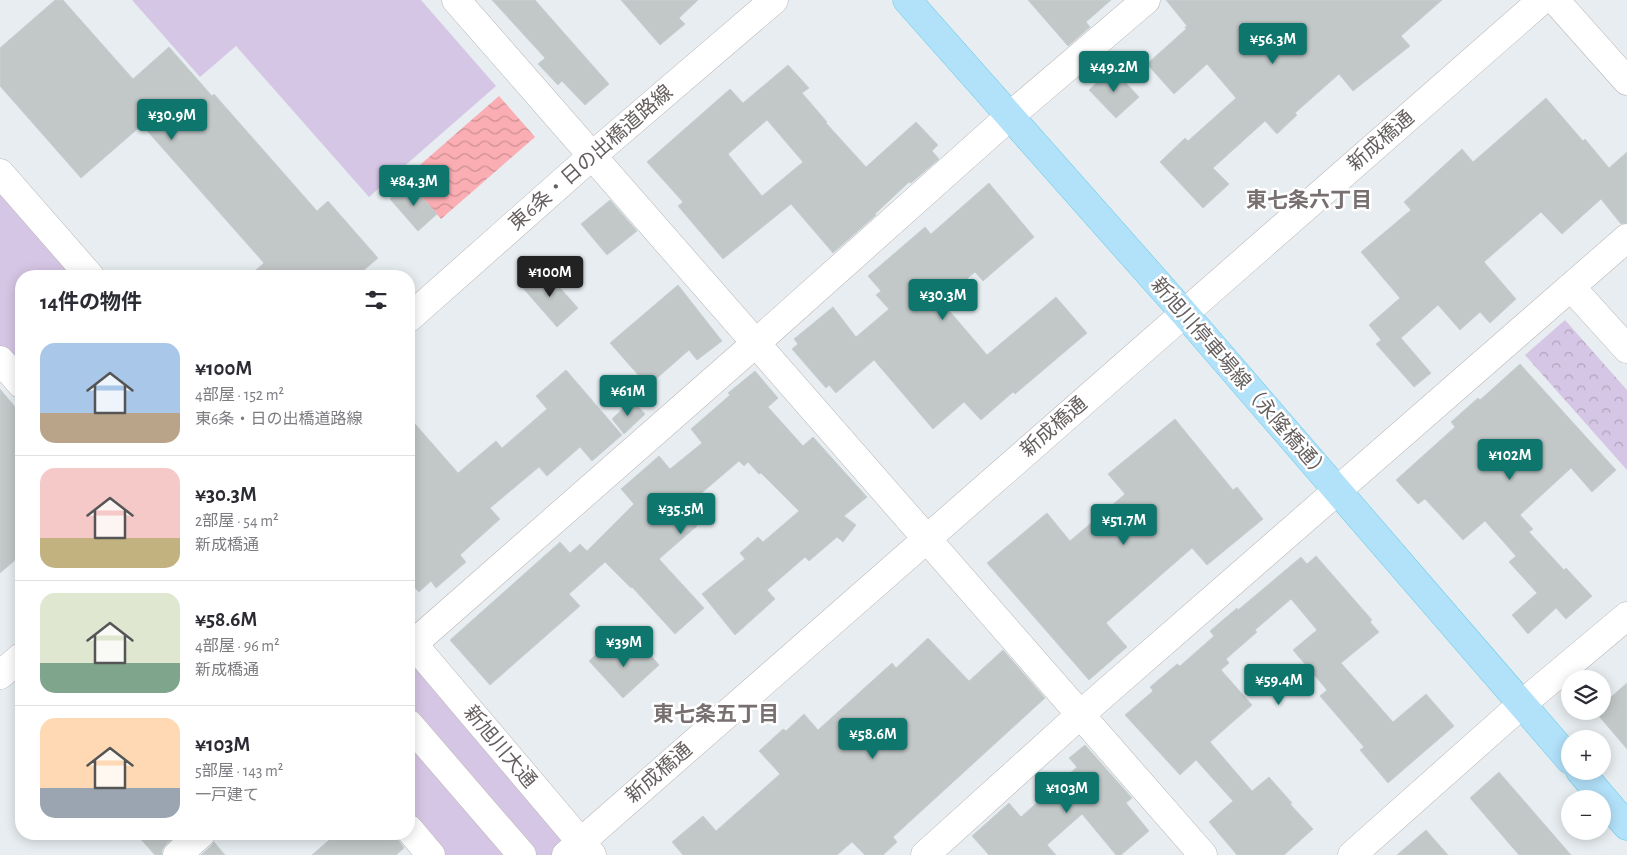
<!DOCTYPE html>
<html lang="ja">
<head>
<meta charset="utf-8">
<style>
  body { margin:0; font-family:"Alegreya Sans","Noto Sans JP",sans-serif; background:#f7f7f7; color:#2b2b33; height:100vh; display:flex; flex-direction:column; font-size:19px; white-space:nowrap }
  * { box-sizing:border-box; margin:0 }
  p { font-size:16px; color:#7c7c81 }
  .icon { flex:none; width:28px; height:28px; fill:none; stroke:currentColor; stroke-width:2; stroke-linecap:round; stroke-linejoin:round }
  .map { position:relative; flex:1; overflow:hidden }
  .drawer { position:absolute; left:15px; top:270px; width:400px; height:570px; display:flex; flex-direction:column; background:#fff; border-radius:20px; box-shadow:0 2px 12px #0003 }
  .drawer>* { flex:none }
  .tools { position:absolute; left:1561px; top:670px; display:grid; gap:10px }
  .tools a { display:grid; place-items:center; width:50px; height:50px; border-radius:50%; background:#fff; box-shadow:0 2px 12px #0003; font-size:25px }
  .price { position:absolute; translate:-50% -42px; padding:0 11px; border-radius:5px; background:#0f766e; color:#fff; font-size:16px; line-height:32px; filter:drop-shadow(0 1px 2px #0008) }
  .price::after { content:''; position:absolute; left:50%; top:30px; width:15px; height:11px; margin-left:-8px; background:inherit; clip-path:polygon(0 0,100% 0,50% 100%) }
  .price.current { background:#222; color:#fff }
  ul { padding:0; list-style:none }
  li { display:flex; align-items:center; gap:15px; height:125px; padding:0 25px }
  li+li { border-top:1px solid #e1e1e2 }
  li span { display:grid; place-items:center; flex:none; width:140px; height:100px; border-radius:15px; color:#555 }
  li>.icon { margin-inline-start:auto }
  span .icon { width:60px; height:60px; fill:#fffc; stroke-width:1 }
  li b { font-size:21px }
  h2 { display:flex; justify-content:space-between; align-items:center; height:60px; padding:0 25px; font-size:21px }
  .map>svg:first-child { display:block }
  .grass { fill:#d6c6e5 }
  .forest { fill:url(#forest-crowns) }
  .water { fill:url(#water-waves) }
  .building { fill:#c2c7c8; stroke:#c6d1d4; fill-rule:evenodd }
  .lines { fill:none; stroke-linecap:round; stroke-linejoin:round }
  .minor-casing { stroke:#bbb5b4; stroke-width:29 }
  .major-casing { stroke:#67cbe9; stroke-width:29 }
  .minor { stroke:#fff; stroke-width:28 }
  .major { stroke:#b2e1fa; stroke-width:28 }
  .labels { text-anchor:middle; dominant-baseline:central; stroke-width:5; stroke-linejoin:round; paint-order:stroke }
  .street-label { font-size:20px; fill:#665f5f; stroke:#fff }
  .neighbourhood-label { font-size:21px; font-weight:bold; fill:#787070; stroke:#fff }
</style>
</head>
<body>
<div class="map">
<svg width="1627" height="855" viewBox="0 0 1627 855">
  <defs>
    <pattern id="forest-crowns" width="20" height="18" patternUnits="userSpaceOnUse" patternTransform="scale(1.25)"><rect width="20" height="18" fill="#d6c6e5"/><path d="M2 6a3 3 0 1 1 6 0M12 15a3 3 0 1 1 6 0" fill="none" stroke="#b1a4bd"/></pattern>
    <pattern id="water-waves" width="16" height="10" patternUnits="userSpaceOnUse" patternTransform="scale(1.25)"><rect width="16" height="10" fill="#faadb2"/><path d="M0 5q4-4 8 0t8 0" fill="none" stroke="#ce9094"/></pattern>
  </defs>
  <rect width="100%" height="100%" fill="#e7edf0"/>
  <g class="grass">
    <path d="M132,0H421L496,86L369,197L236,46L200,77Z"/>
    <path d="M0,164L97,276H21V384L0,360Z"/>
    <path d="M409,639L592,855H431L409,829Z"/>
  </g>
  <path class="forest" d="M1565,320L1627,390V470L1525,355Z"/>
  <path class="water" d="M499,96L535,137L441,219L405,178Z"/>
  <g class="building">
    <path d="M55,0H63L133,79L169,47L212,96L214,94L317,211L328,201L378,258L357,276H249L264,263L142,125L81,178L0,86V48Z"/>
    <path d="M492,0H535L609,84L585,105L562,81L558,85L538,64L545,58Z"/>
    <path d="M621,0H698L679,18L685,24L660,45Z"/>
    <path d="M1028,0H1111L1086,22L1090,27L1068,46Z"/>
    <path d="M1166,0H1442L1401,36L1410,46L1353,91L1339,74L1295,113L1297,115L1277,134L1265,121L1213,168L1229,184L1203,208L1160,162L1185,138L1188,141L1236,98L1207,64L1174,94L1147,64L1186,29L1185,27L1187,26Z"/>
    <path d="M788,65L809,88L802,93L827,122L826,123L866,167L916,122L938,145L932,151L939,159L911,183L909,182L875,214L876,215L833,253L791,204L723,259L678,206L683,202L647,162L730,89L743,103ZM767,120L803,162L762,196L728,154Z"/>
    <path d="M1112,68L1139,97L1116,118L1089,90Z"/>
    <path d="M1546,98L1583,141L1585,139L1609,168L1627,152V223L1621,224L1601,199L1562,234L1541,212L1484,262L1516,299L1490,323L1480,312L1460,330L1438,305L1401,338L1431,373L1414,387L1376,344L1381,340L1369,325L1400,298L1361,252L1411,210L1404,202L1462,149L1473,162Z"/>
    <path d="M409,183L437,214L418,231L390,199Z"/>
    <path d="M989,183L1034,237L983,281L975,272L941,301L987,355L1056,297L1087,333L1015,394L1013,392L981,420L964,402L933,429L874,360L836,393L829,385L826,388L792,349L798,344L794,339L833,307L856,337L889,309L876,295L881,291L868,276L925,227L931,234Z"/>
    <path d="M610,200L637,231L607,255L581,224Z"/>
    <path d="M543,269L578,308L557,327L522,287Z"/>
    <path d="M678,285L722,341L697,360L689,350L648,386L610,343Z"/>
    <path d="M1520,364L1616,470L1592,492L1571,468L1520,515L1533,529L1529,532L1564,570L1566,568L1592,596L1566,619L1556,608L1528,634L1512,615L1537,593L1509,562L1516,556L1485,521L1463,540L1425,499L1418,504L1396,480L1455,427L1451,422L1478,398L1480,400Z"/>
    <path d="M566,370L622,435L592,461L580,447L547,476L539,467L490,508L500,519L460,555L466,562L436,588L431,581L419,592L409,581V417L458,473L496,441L502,448L547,409L536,396Z"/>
    <path d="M755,371L778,398L768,407L803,446L813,437L867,497L844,516L856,525L843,542L837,537L809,561L805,557L767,590L775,599L735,635L702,594L745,559L740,553L758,537L763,542L799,511L761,473L759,474L748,462L744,466L739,461L683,509L697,526L659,559L704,608L675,634L632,587L631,588L605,562L569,594L580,606L490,685L450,640L560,542L570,553L580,544L587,551L634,504L621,489L659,456L670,469L702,443L691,429L730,395L728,393Z"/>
    <path d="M0,389L21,414V555L0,573Z"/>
    <path d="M632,400L645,414L624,434L612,419Z"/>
    <path d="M1175,419L1233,490L1237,487L1263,519L1207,565L1192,548L1106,623L1127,647L1089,680L987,563L1047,513L1070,541L1125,494L1108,474Z"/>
    <path d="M1316,556L1372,620L1370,622L1379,632L1341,663L1393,722L1426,694L1454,726L1388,783L1360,750L1364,747L1320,696L1327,690L1293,650L1317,630L1291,599L1255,630L1257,632L1226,659L1229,663L1221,670L1252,705L1210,742L1252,791L1269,777L1292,803L1290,804L1313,829L1284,855H1237L1209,822L1233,801L1196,760L1180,775L1125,715L1153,691L1150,687L1177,664L1180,666L1214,636L1210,631L1237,608L1238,610L1301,557L1307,564Z"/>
    <path d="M928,638L969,681L1003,650L1045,698L893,837L897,842L883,855H865L852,842L837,855H683L672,842L703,816L716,831L780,774L759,751L783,729L786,731L804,714L818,730L892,663L896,668Z"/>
    <path d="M618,643L631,658L644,647L659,665L623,698L589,661L603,648L608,652Z"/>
    <path d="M1627,683V749L1598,715L1606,708L1603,704Z"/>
    <path d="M1085,745L1132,798L1126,803L1149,831L1121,855H1116L1082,814L1047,845L1056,855H989L972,836L1009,803L1021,817L1077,767L1069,758Z"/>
    <path d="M1499,772L1571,855H1519L1470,798Z"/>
    <path d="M1426,830L1448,855H1397Z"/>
    <path d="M136,834H178L166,844L162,850V855H155Z"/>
    <path d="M336,834H394L404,848L396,855H312Z"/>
    <path d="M214,842L225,855H201L211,846Z"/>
  </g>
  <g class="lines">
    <defs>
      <g id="minor">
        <path d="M456,0L1203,855"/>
        <path d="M1555,0L1627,81"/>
        <path d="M0,173L90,276"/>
        <path d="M1571,287L1627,349"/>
        <path d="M409,318L593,155L774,0"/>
        <path d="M0,360L21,384"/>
        <path d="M409,639L592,855"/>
        <path d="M413,644L756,343L1010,116L1146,0"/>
        <path d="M0,675L21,657"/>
        <path d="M409,724L522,855"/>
        <path d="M409,829L431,855"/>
        <path d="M177,855L201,834"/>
        <path d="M566,855L1542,0"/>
        <path d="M925,855L1081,714L1627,238"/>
        <path d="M1352,855L1522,704L1627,616"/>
      </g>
      <g id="major">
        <path d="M907,0L1184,313L1570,760"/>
        <path d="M1580,771L1627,826"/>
      </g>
    </defs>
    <use href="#minor" class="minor-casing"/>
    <use href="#major" class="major-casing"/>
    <use href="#minor" class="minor"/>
    <use href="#major" class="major"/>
  </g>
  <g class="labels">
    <g class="street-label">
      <text transform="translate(1381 141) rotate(-41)">新成橋通</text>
      <text transform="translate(591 158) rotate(-41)">東6条・日の出橋道路線</text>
      <text transform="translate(1240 379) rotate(49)">新旭川停車場線（永隆橋通）</text>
      <text transform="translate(1054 427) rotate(-41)">新成橋通</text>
      <text transform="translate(500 747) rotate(50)">新旭川大通</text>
      <text transform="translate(659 773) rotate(-41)">新成橋通</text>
    </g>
    <g class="neighbourhood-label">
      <text x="1309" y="200">東七条六丁目</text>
      <text x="716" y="714">東七条五丁目</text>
    </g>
  </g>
</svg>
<div class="tools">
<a><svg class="icon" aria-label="layers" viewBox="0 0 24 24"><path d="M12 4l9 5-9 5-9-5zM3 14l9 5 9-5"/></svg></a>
<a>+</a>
<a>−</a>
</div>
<b class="price" style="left:1273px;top:65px">¥56.3M</b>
<b class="price" style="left:1114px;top:93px">¥49.2M</b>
<b class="price" style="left:172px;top:141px">¥30.9M</b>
<b class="price" style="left:414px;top:207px">¥84.3M</b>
<b class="price current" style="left:550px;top:298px">¥100M</b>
<b class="price" style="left:943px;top:321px">¥30.3M</b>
<b class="price" style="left:628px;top:417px">¥61M</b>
<b class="price" style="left:1510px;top:481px">¥102M</b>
<b class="price" style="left:681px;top:535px">¥35.5M</b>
<b class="price" style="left:1124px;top:546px">¥51.7M</b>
<b class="price" style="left:624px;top:668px">¥39M</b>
<b class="price" style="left:1279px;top:706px">¥59.4M</b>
<b class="price" style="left:873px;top:760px">¥58.6M</b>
<b class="price" style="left:1067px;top:814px">¥103M</b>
<section class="drawer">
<h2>14件の物件<svg class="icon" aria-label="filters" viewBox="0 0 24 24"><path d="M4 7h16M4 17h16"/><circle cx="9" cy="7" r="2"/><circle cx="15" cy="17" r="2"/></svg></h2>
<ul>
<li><span style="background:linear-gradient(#a9c7e8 70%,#b9a48a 0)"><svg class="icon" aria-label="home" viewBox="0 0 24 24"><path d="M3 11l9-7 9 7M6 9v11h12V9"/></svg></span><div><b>¥100M</b><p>4部屋 · 152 m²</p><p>東6条・日の出橋道路線</p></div></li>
<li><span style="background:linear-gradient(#f6c9c9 70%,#c2b280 0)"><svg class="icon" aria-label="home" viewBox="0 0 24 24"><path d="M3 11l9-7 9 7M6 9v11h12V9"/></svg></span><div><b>¥30.3M</b><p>2部屋 · 54 m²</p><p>新成橋通</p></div></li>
<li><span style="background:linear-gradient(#dfe7d0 70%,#7fa58c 0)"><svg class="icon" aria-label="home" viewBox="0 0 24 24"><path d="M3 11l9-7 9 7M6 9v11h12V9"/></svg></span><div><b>¥58.6M</b><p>4部屋 · 96 m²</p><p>新成橋通</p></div></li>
<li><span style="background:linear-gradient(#ffd9b3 70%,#9aa5b1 0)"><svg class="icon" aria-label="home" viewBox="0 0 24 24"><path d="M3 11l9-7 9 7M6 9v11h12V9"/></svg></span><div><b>¥103M</b><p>5部屋 · 143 m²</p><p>一戸建て</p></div></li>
</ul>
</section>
</div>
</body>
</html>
